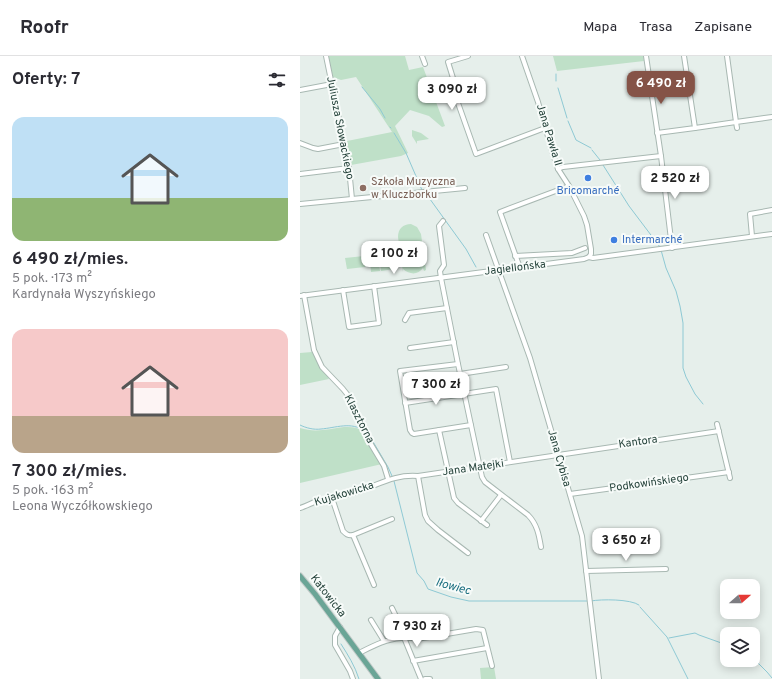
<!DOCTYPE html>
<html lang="pl">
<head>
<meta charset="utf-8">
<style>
  body { margin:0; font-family:Overpass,sans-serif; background:#f7f7f7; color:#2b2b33; height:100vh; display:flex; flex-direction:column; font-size:15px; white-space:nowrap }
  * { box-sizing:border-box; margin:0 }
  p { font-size:13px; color:#7c7c81 }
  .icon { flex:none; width:22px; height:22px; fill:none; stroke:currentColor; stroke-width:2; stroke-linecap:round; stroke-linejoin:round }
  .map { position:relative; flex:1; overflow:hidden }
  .sheet { display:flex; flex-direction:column; background:#fff; width:300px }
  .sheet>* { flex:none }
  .needle { width:26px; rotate:69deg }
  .fabs { position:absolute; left:420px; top:523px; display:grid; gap:8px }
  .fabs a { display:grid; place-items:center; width:40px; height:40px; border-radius:8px; background:#fff; box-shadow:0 2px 10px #0003; font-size:20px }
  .price { position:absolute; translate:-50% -34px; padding:0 9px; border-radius:8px; background:#fff; color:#222; font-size:13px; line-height:26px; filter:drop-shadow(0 1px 2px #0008) }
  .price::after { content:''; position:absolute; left:50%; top:24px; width:12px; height:9px; margin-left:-6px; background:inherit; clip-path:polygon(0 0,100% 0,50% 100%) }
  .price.on { background:#855347; color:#fff }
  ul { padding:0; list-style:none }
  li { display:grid; align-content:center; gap:8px; height:212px; padding:0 12px }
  li span { display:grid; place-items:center; height:124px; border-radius:12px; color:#555 }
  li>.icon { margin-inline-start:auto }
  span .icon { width:72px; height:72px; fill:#fffc; stroke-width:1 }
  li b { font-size:17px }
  h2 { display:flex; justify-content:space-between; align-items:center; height:48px; padding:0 12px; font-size:17px }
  header { display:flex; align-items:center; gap:24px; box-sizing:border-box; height:56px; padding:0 20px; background:#fff; border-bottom:1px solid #e1e1e2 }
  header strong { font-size:19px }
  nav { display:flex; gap:22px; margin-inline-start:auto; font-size:14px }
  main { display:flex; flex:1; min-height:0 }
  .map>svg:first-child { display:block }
  .green { fill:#bfe0c8 }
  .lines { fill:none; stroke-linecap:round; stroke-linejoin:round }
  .stream { stroke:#8ec9d4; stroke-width:1 }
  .minor-casing { stroke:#a8b8b2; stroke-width:6 }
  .major-casing { stroke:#c2cac8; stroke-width:7 }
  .minor { stroke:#fff; stroke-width:4 }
  .major { stroke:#6aa596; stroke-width:5 }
  .shop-dot { fill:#3f7fe0; stroke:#f7fbf9; stroke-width:1.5 }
  .education-dot { fill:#8d6e63; stroke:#f7fbf9; stroke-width:1.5 }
  .labels { text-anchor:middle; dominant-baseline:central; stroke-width:4; stroke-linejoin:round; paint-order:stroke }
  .street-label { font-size:11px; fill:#24423a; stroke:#f7fbf9 }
  .education-label { font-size:11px; fill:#785e54; stroke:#f7fbf9; text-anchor:start }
  .shop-label { font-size:11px; fill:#366cbe; stroke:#f7fbf9 }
  .water-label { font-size:12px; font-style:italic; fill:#1c6f80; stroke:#f7fbf9 }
</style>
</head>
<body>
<header>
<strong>Roofr</strong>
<nav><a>Mapa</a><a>Trasa</a><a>Zapisane</a></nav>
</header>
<main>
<section class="sheet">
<h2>Oferty: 7<svg class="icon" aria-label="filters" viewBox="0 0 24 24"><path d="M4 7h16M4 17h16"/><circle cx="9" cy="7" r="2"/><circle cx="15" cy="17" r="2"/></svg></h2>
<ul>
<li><span style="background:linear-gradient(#bfe0f5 65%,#8fb573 0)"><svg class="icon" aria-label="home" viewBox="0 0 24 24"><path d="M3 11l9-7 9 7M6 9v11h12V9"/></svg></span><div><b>6 490 zł/mies.</b><p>5 pok. · 173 m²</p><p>Kardynała Wyszyńskiego</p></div></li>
<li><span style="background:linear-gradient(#f6c9c9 70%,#b9a48a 0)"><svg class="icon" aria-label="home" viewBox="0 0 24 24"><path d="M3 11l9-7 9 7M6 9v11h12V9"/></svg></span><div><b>7 300 zł/mies.</b><p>5 pok. · 163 m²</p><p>Leona Wyczółkowskiego</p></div></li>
</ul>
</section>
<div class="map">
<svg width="472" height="623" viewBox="0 0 472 623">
  <rect width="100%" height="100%" fill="#e6efeb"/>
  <g class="green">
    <path d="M28,0H105L109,14L123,11L145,70L142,71L129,60L110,54L95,70L108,97L101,100L51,109L47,85L92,76L56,21L41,24L33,21Z"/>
    <path d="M253,0H343L344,5L257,15Z"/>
    <path d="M112,74L121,77L129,83L117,85V88L112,80Z"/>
    <path d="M111,168L117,171L121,178L126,214L124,215L123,212C118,219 110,219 103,213V216L98,181C98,173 103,168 111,168Z"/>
    <path d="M90,185L94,213L81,215L77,187Z"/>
    <path d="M64,200L65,211L47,213L45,202Z"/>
    <path d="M78,201L80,215L71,216L70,202Z"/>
    <path d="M12,296L29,323L0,329V297Z"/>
    <path d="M44,371C49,371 55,371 59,373C67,378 77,400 82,408L0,427V372C15,377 29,373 44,371Z"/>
    <path d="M194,611L196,623H181L180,612Z"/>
  </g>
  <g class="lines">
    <g class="stream">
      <path d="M256,18V25"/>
      <path d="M62,31L80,53L85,62"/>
      <path d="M258,32L267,62"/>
      <path d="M268,65L276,84L291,92"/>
      <path d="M90,71L91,72"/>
      <path d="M94,77L106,97L122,134"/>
      <path d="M292,94L300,104"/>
      <path d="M303,109L329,150L360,191"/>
      <path d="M127,139L166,193L176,211"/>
      <path d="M361,194L366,212L376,235L380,250L383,267V312L386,321L395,338L403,348"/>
      <path d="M0,369C6,372 14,374 21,373C35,372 52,365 64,375"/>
      <path d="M72,384L88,411L92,420"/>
      <path d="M94,425L117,517L124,525L128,533L151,541L169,545H288"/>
      <path d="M291,545C301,543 331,543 339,549"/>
      <path d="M340,551L367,581L388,623"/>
      <path d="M369,582L395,577L399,579L427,589"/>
      <path d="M41,588C48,599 55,610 59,623"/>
      <path d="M453,602L467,616L472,622"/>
    </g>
    <defs>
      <g id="minor">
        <path d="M26,0L49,112L52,143"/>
        <path d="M122,0L125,8"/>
        <path d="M168,0L148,6L157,35L158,47L176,98L245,72"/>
        <path d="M222,0L238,46L253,98L258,113L269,130L284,160L287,169L291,193V198L289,201"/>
        <path d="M346,0L361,100L372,192"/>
        <path d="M0,34L32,28"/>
        <path d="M395,72L436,66L427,0"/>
        <path d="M437,72L436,66L472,61"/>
        <path d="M357,77L395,72L384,0"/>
        <path d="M0,87L13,92L18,93L44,88"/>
        <path d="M258,113L263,111L361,100"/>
        <path d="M0,118L49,112"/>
        <path d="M0,148L165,132"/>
        <path d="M143,165L139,170L144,209L140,215L141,222L158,308L182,421L185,426L228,459C237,468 239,479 241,491"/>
        <path d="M186,179L230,302L282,480L299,623"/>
        <path d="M452,180L450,158L472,154"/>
        <path d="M215,200L272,197L285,192"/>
        <path d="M220,212L200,156L269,130"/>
        <path d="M43,234L49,271L79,267L74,230"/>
        <path d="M4,239L14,294L22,311L43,333L47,338L58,361L67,375L69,385L84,410L88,423"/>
        <path d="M0,240L284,203L289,201L293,202L472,178"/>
        <path d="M105,264L109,257L147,252"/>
        <path d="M110,292L154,286"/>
        <path d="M158,308L100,315L110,374L112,377L114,378L171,369"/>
        <path d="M160,318L206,311"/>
        <path d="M105,347L196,333L210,406"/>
        <path d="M417,368L430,422"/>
        <path d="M139,374L154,442L158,447L187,469"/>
        <path d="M118,420L125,459L128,465L138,474L168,497"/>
        <path d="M270,438L429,416"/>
        <path d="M32,442L43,475C46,478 48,480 53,479L92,463"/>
        <path d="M0,452C7,450 13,446 20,444C31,441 42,440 53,437C77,430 93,418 118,420C219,405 319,389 419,375"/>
        <path d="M181,465L201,439"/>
        <path d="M53,479L74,529"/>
        <path d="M286,515L366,513"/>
        <path d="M92,552L105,579V584L121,623"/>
        <path d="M71,564L84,585"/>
        <path d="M40,571L35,580V589L50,615L53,623"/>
        <path d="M59,597C73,590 86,583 101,582C108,581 115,583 123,582L176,573L183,574L192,610"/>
        <path d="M113,605L187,592"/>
        <path d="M125,623H130"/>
      </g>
      <path id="major" d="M0,520L15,538L78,623"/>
    </defs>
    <use href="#minor" class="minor-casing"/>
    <use href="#major" class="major-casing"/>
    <use href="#minor" class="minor"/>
    <use href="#major" class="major"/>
  </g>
  <g class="shop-dot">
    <circle cx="288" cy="122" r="4"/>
    <circle cx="314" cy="184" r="4"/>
  </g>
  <circle class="education-dot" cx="63" cy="132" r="4"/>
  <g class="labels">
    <g class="street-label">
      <text transform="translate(40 72) rotate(79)">Juliusza Słowackiego</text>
      <text transform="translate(249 79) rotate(73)">Jana Pawła II</text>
      <text transform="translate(215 212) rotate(-7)">Jagiellońska</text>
      <text transform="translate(59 363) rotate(63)">Klasztorna</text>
      <text transform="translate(338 386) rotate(-8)">Kantora</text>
      <text transform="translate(259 402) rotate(74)">Jana Cybisa</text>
      <text transform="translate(173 412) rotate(-8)">Jana Matejki</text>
      <text transform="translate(349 427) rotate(-8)">Podkowińskiego</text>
      <text transform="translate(44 438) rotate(-17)">Kujakowicka</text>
      <text transform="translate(28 540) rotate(52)">Katowicka</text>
    </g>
    <g class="education-label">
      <text x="71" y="126">Szkoła Muzyczna<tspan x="71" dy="13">w Kluczborku</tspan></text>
    </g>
    <g class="shop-label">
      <text x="288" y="135">Bricomarché</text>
      <text x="322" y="184" text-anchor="start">Intermarché</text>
    </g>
    <g class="water-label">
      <text transform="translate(153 531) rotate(15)">Iłowiec</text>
    </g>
  </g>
</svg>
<div class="fabs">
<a><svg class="needle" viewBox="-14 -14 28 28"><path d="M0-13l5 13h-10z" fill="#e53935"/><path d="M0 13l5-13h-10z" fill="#7c7c81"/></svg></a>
<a><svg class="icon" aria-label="layers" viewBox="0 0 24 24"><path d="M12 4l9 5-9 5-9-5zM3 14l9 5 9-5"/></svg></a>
</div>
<b class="price on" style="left:361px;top:49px">6 490 zł</b>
<b class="price" style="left:152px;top:55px">3 090 zł</b>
<b class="price" style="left:375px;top:144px">2 520 zł</b>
<b class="price" style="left:94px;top:219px">2 100 zł</b>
<b class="price" style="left:136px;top:350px">7 300 zł</b>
<b class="price" style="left:326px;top:506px">3 650 zł</b>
<b class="price" style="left:117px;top:592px">7 930 zł</b>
</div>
</main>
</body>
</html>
